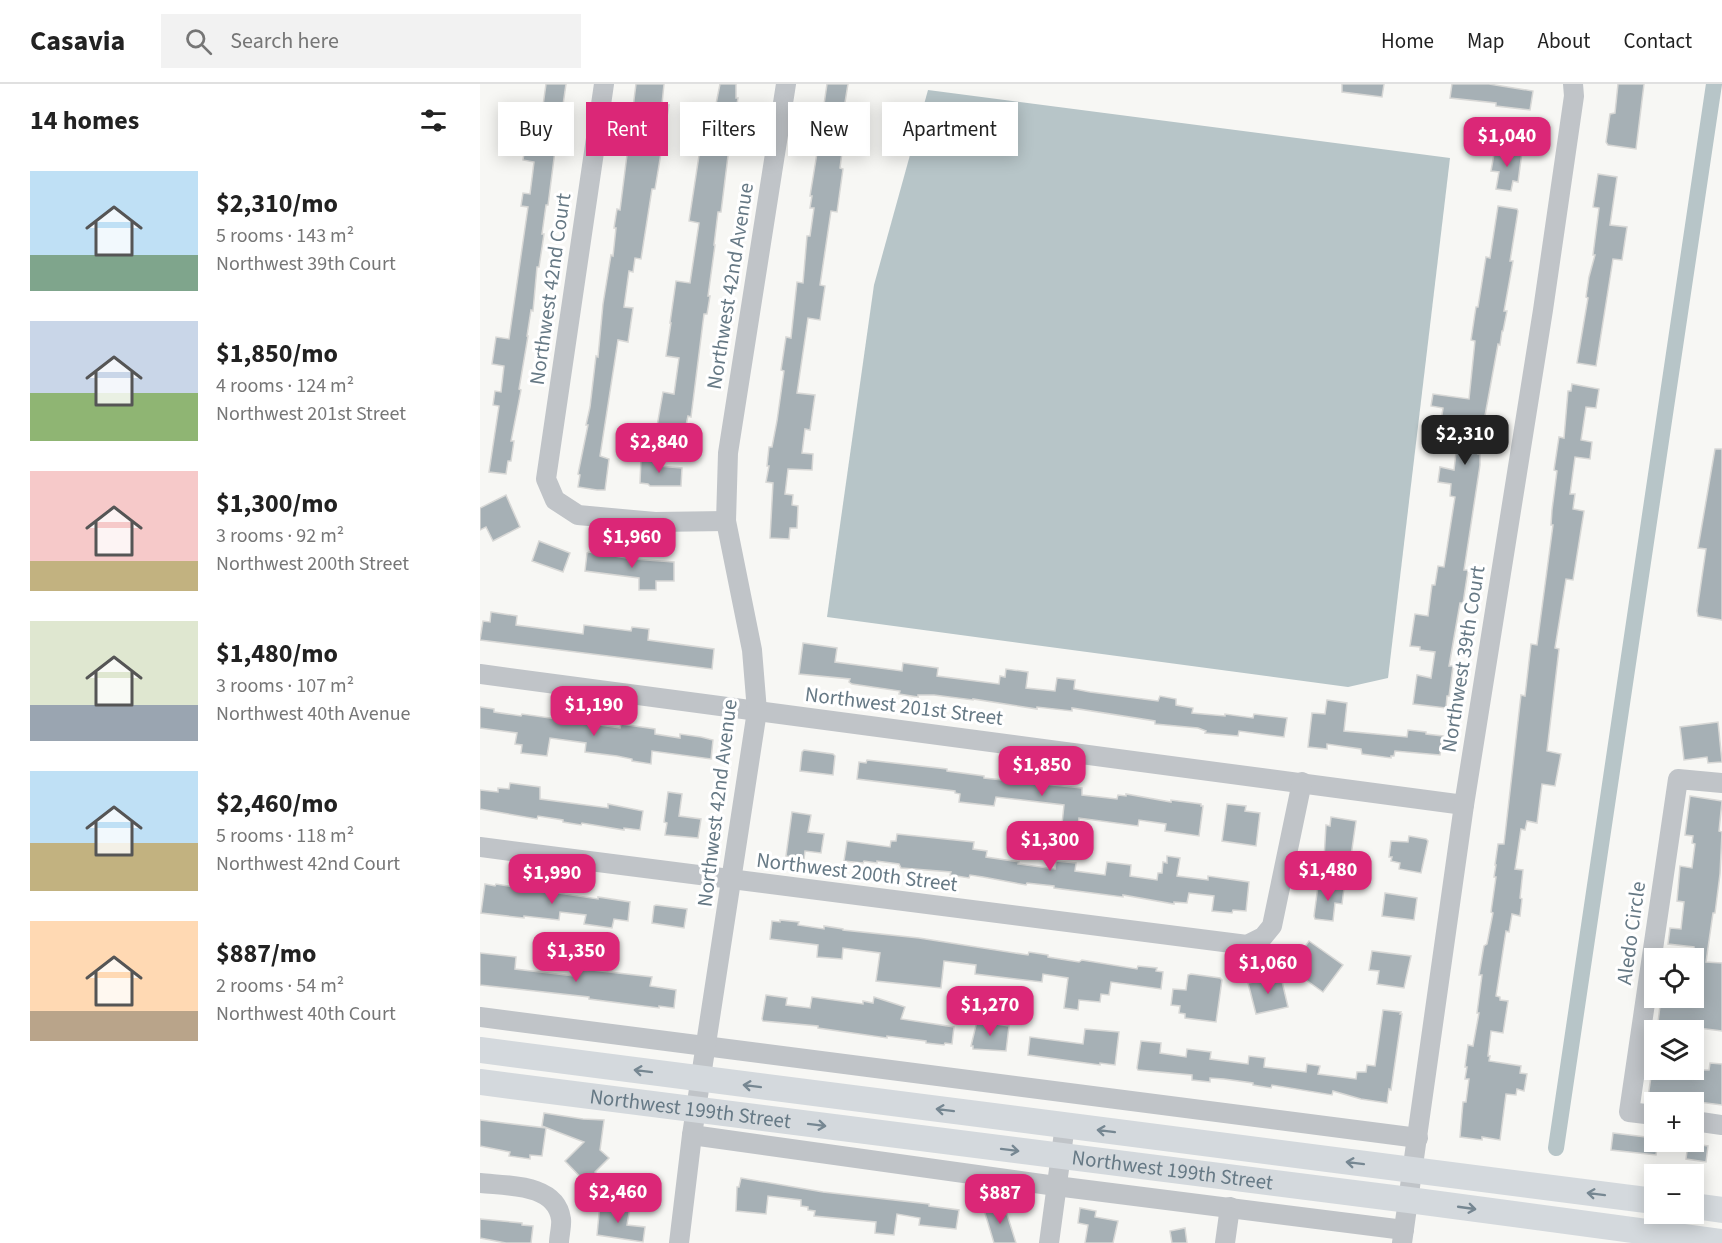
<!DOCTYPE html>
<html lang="en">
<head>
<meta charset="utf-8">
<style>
  body { margin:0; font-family:"Source Sans 3",sans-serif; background:#f2f2f2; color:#222; height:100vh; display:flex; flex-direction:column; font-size:22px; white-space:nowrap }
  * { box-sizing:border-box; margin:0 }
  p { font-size:20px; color:#767676 }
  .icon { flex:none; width:33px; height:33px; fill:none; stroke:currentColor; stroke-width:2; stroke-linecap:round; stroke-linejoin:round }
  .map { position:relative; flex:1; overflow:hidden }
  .panel { display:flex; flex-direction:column; background:#fff; width:480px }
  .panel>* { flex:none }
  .top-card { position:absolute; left:18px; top:18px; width:570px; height:54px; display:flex; gap:12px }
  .buttons { position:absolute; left:1164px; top:864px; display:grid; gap:12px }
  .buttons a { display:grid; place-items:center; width:60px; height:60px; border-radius:0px; background:#fff; box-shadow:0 3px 15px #0003; font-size:30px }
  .price { position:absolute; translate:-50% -51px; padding:0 14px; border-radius:12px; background:#db2777; color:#fff; font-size:20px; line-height:39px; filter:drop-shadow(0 2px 3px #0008) }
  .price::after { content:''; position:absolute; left:50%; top:36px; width:18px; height:14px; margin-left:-9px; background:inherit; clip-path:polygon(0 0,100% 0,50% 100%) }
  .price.active { background:#222; color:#fff }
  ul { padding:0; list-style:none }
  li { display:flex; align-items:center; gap:18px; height:150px; padding:0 30px }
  li span { display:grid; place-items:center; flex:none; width:168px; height:120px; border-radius:0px; color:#555 }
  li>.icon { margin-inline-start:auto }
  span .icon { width:72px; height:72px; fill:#fffc; stroke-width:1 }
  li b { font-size:26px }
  h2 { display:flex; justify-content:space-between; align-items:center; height:72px; padding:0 30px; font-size:26px }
  .pill { padding:0 21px; border-radius:0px; background:#fff; box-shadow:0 3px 15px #0003; font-size:21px; line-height:54px }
  .pill.active { background:#db2777; color:#fff }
  header { display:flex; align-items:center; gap:36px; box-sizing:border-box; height:84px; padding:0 30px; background:#fff; border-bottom:2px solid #e0e0e0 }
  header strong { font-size:28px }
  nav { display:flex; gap:33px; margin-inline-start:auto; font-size:21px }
  .search { width:420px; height:54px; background:#f2f2f2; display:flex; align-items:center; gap:15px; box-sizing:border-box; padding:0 21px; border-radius:0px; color:#767676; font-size:22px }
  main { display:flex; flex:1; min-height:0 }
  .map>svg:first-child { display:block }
  .water { fill:#b7c5c8 }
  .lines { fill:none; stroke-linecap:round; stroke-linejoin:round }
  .canal { stroke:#b7c5c8; stroke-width:16 }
  .building { fill:#a6b0b5; stroke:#d8d8d6; stroke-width:1.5 }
  .minor { stroke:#c0c4c8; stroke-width:20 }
  .major { stroke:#d4d9dd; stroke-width:26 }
  .oneway { stroke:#768792 }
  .labels { text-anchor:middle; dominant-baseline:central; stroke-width:6; stroke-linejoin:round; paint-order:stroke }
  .street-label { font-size:21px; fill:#667985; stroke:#fff }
</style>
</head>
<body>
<header>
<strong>Casavia</strong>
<div class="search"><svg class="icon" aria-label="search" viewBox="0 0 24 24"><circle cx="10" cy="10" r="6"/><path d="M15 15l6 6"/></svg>Search here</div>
<nav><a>Home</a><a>Map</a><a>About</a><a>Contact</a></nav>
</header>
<main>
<section class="panel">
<h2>14 homes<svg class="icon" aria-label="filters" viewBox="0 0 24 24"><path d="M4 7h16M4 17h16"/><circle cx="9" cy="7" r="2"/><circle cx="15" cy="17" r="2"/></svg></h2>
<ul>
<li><span style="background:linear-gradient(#bfe0f5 70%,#7fa58c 0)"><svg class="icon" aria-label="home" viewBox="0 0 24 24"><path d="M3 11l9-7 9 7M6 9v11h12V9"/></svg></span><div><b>$2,310/mo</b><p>5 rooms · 143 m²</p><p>Northwest 39th Court</p></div></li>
<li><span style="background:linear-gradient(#c9d6e8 60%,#8fb573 0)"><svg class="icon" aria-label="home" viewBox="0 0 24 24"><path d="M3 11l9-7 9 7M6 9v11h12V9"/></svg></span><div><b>$1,850/mo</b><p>4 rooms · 124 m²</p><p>Northwest 201st Street</p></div></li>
<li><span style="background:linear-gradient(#f6c9c9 75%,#c2b280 0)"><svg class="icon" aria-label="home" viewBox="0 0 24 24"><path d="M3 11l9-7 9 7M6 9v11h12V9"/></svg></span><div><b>$1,300/mo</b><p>3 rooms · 92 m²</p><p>Northwest 200th Street</p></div></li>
<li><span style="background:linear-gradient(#dfe7d0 70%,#9aa5b1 0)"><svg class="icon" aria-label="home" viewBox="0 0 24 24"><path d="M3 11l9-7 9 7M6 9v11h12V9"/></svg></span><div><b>$1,480/mo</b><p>3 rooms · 107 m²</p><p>Northwest 40th Avenue</p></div></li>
<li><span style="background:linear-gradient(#bfe0f5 60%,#c2b280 0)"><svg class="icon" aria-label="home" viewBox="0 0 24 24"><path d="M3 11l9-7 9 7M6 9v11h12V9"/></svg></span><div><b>$2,460/mo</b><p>5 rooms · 118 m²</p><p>Northwest 42nd Court</p></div></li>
<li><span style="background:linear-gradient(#ffd9b3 75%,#b9a48a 0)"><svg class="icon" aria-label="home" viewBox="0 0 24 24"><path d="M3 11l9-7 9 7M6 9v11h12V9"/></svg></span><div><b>$887/mo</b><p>2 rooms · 54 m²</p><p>Northwest 40th Court</p></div></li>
</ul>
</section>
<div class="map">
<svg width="1242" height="1159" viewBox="0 0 1242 1159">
  <rect width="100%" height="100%" fill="#f7f7f4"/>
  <path class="water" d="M448,6L970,74L908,594L868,603L347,533L394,201Z"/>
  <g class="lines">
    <path class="canal" d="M1076,1064L1234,0"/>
  </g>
  <g class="building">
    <path d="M66,0H86L82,28H80L68,121H66L62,150H64L59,183H57L53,227L51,226L47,252H48L39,305L41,306L31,357H34L31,377H28L26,390L9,388L19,322L13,321L15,307L21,308L24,282L12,280L16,253L29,255L47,130L48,123L41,122L43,109L50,110L54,78L43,76L44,69H40L44,43L48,44L50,34L61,36Z"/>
    <path d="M156,0H184L182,20L189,21L175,105H172L161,175L155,174L153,188L149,187L144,223L153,224L148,258L138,256L120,372L129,375L125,406H117L98,403L100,391L98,390L108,341H106L110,323L116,272L118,273L123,220L131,171L133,172L136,144H134L137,125L140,126Z"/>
    <path d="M240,0H256V14H258L255,32H253L241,128H238L234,161H235L228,212H230L227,230H224L211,333L208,332L205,346L177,342L183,308L194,310L199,274L186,272L191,239H190L196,197L210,199L219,139L209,137L222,52L224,53L225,45H228L231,25H235Z"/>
    <path d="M347,0H368L362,37L366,38L360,84L363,85L357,128L351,127L340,201L345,202L340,236L328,234L317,309L335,311L330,346L325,345L322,369L333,370L332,386L308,385L305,410L313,411L312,421L318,422L317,444H310L309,455L290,454L293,399L286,398L289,382H287L289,363H292L297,337L304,287L301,286L306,253L311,254L317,198L323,199L327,152H330L334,124H330L332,112H330L337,69H335L338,53H336L339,34H342Z"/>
    <path d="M862,0H904L902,13L862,8Z"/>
    <path d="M972,0H1009L1053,7L1050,26L1016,22V19L970,14Z"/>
    <path d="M1138,0H1164L1156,65L1128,61L1126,58L1130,30L1135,29Z"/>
    <path d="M1015,64L1042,68L1038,98L1033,97L1031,107L1016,105L1019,88L1011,87Z"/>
    <path d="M1118,90L1137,93L1130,141L1147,143L1142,176L1133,175L1116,282L1097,279L1108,214L1106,213L1109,193L1115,171H1113L1119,124L1113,123Z"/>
    <path d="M1018,122L1037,125L1038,127L1030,177H1033L1024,227H1027L1023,247H1022L1020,261L1018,260L998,370H1000V381L984,486H988L983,519H980L969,582H973L969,612H967L966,624L933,620L937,591L951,594L955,568L940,566V563L930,562L935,530L948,532L952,501H955L958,482L964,483L975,413L970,412L971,400L958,398L960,383L974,386L977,360L958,357L963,324L951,322L953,310L989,315L995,257L991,256L996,223H998L1006,173L1010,174Z"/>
    <path d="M1092,300L1119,305L1116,324L1106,323L1101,356L1112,358L1110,375L1095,373L1090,410H1095L1093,425L1104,427L1093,496L1086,495L1075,564L1079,565L1067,667L1081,670L1075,702L1062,700L1057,739L1047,737L1045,746L1041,745L1035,785L1043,786L1040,814L1042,815L1040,832L1032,830L1029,848L1026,847L1016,912L1020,913V916L1028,917L1023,949L1011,947L1008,972H1010L1009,977L1041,982L1040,989L1047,990L1044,1007L1037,1005L1036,1011L1026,1010L1020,1056L1002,1053V1056L980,1053L983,1018H986L989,995H985L987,983H985L988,961L993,962L999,929H997L1002,891H999L1004,862L1007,860L1013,829L1011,828L1016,793H1014L1016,781H1015L1018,760H1024L1041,611L1045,612L1051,560L1057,561L1073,441H1071L1072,426L1077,387L1074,386L1079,353L1084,354L1088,307H1091Z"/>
    <path d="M1235,365H1242V536L1218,532L1217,527L1226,465L1218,464Z"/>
    <path d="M161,374L178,375V382L202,384L201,402H170L168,400L160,399Z"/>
    <path d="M26,411L40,443L13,457L6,443L0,446V424Z"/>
    <path d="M59,457L90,469L83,488L52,477Z"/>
    <path d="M109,468L153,475L194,478V497H176V506H159V494L105,487L107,469Z"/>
    <path d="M11,528L37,532L36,541L103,550L104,541L151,547L152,543L169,545L168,556L234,565L232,585L0,556L3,537L10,538Z"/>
    <path d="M323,559L357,564L355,578L422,587L423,579L458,584L457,592L519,600L520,592L525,593L526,585L548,588L546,604L575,607L577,594L595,596L594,605L610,608L678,617L680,612L696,615V621L713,624L712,629L745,632V630L773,634L774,630L807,634L804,653L759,647L758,652L725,649L726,647L718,644L675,640V637L592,624V627L557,623V625L493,615V616L454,611H438V613L419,610L420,607L372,600L369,598L370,595L319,590Z"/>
    <path d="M847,616L867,619L864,647L927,653L928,646L946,648V650L963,652L960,671L915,667L914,672H911V674L882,670L881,665L847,660V665L828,663L832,629L845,630Z"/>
    <path d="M0,623L14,625V628L41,632L42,630L140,644L141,640L175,645V650L200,654V650L221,653L233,656L231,675L172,667L171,680L152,677V675L137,672L105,668L106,659L70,654L67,672L41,669L42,661L35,660L37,649L0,644Z"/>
    <path d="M1238,638L1242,678L1228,679L1227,673L1204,676L1200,643Z"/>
    <path d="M324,666L353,670L355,672L353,691L320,687L322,668Z"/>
    <path d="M387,676L467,685V687L504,692V694L602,704V711L637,715L638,711L646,712V710L691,718V716L721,720V722H723L719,752L685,747L686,740L659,736L658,742L599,734L598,741L582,740L584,721L516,713L514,722L479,718L480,710L475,709V707L377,695L379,678L386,679Z"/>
    <path d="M30,699L60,703V715L128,724V720L163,727L160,746L144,744V746L102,739L101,741L83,738V736L58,732L57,735L0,725V706L18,708V704L29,705Z"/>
    <path d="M188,708L202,710L199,732L221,735L218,754L185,751L187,739L184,738Z"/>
    <path d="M1210,712L1242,717L1239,747L1242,748L1240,790L1235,829H1233L1226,878L1242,879V947L1211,943V946H1177L1181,914H1214V863L1188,860L1190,844L1201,845L1204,818L1197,817L1200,782L1212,784L1215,760L1212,759L1213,752L1205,751Z"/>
    <path d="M747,720L766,722L765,727L780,729L776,762L742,757Z"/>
    <path d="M312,728L331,731L328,748L344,750L341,769L325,767L324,775L306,772Z"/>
    <path d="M851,733L876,737L870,779L844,775L846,741L850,742Z"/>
    <path d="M417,750L494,758L493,765L507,767L506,773L539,778L538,780L575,785L576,777L596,779L595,787L625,791L627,778L651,781L650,792L677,796L678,789H682L683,778L687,779V772L700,774L697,792L728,796V792L769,798L766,827L753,826L752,829L732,827L734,812L709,809L707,819L694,818V820L643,811V813L574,804V802L547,799L546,801L503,793L490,791L489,794L470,791L471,788L421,784L419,780L397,777V779L384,777L383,779L364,777L367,757L410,763L411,757H416Z"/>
    <path d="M929,752L946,755L948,757L941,789L919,785L920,779L911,777L912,773H909L911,757L928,758Z"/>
    <path d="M5,800L15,802L16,800L65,808V807L118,815V813L150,818L148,837L134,835L132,844L104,840L106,831L80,828L79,836L44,832V834L1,829Z"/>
    <path d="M840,801L864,804L862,820L855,819L853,837L835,835L834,832L838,802Z"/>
    <path d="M905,809L937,814L934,836L902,832Z"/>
    <path d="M176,821L207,825L204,844L172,839L174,822Z"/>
    <path d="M300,836L319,838L318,841L344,845V842L363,845V846L439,854L548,871L549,868L568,871V873L599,878L602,876L657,885L658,882L677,884L676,887L683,888L681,905L631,898L629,911L621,910L620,918L599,916L598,926L584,924L588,894L563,890L562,898L495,890L496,881L464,877L461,904L396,897L400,869L363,864L362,875L337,873L338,861L290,855L292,837L300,838Z"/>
    <path d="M829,857L863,881L843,908L809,884Z"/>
    <path d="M892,867L931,872L924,904L897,900L899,887L889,886Z"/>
    <path d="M0,869L36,873L35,885L94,892L95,884L172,893L170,902L196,906L194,924L179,922V924L109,915V913L0,901Z"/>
    <path d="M711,890L740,894L742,896L736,938L705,934V930L699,929L700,922L691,921L693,905L706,906L708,891Z"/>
    <path d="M801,893L808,923L776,930L768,899Z"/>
    <path d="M286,911L307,914L306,921L330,924L332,913L383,920V917L393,919L394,913L425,923L421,935L474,943L472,960L465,959L464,961L446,959V957L407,952V954L338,944V942L283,937L282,935Z"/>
    <path d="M903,926L921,928L920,930H922L911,1006L909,1005L907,1019L881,1015L853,1007L852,1011L792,1001L791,1004L773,1001V999L744,995L730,994V998L712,996V991L658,986L657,984L661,957L681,959L680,969L706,973L707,965L731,968L730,975L768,980L769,972L785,974L784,983L826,988L827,980L840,982L838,990L876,995L877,988H886L887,981L895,982Z"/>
    <path d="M497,937L529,942L526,967L493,965V962H491Z"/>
    <path d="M605,945L639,948L635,981L620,979V981L548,971L550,953L603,960Z"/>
    <path d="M1230,979L1242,980V1021L1211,1017V1018H1174L1175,1014L1168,1013L1172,986H1229Z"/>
    <path d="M64,1029L103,1035L124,1036L120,1066L129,1074L115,1088L121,1094L111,1104L85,1077L104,1058L62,1042Z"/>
    <path d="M0,1036L66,1044L62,1072L50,1071V1075L29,1072L30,1068L0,1062Z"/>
    <path d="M1133,1049L1174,1054V1058H1178L1176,1071L1131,1066Z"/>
    <path d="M1208,1059L1228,1062L1226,1078L1206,1075Z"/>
    <path d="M261,1094L343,1108L449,1120V1122L479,1126L476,1145L439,1141L440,1134L417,1130L414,1151L395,1149L396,1138L334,1132L335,1127L328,1126V1123L321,1122V1116L288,1112L286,1130L256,1127L257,1103H259Z"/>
    <path d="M120,1119L150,1123L147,1141L165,1143L163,1158L117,1151Z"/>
    <path d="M521,1120L524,1128L526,1127L536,1159H514L504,1126Z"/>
    <path d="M600,1124L616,1127L615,1133L638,1137L633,1159H605L608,1141L598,1139Z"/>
    <path d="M0,1135L42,1139V1141L53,1142L51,1159H26L0,1154Z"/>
    <path d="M705,1144L707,1159H692L690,1147Z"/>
  </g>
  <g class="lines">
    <g class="minor">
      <path d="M124,0L66,395L75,416L98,431L175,438L246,437"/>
      <path d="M0,590L984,721"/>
      <path d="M0,763L767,861L783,853L792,842L822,698"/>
      <path d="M0,933L938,1054"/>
      <path d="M1174,1031L1149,1028L1198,695L1242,699"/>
      <path d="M1214,1037L1242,1041"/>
      <path d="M212,1051L576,1102L924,1146"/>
      <path d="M0,1099C27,1102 76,1099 81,1135C82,1142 79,1152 79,1159"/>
      <path d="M199,1159L212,1051L277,627L272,566L246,437L248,369L306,0"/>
      <path d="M569,1159L585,1041"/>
      <path d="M745,1159L750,1123"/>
      <path d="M922,1159L984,721L1063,226L1094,12L1093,0"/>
      <path d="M1191,1159L1194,1130"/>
    </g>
    <g class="major">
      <path d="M0,966L1174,1117"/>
      <path id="s1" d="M0,998L929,1116L1242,1158"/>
      <path d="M1214,1122L1242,1126"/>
    </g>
  </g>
  <defs><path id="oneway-shaft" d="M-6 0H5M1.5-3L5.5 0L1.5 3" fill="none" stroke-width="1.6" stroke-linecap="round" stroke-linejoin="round" transform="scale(1.5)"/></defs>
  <g class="oneway">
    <use href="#oneway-shaft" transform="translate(163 987) rotate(-173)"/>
    <use href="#oneway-shaft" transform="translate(272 1002) rotate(-173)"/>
    <use href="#oneway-shaft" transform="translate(465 1026) rotate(-173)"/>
    <use href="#oneway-shaft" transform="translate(337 1041) rotate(7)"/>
    <use href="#oneway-shaft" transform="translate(626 1047) rotate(-173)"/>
    <use href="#oneway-shaft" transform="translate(530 1066) rotate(7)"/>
    <use href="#oneway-shaft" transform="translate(875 1079) rotate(-173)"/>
    <use href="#oneway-shaft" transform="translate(1116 1110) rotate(-173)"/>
    <use href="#oneway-shaft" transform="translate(987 1124) rotate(8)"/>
  </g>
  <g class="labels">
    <g class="street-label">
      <text transform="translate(250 202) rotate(-81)">Northwest 42nd Avenue</text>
      <text transform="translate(70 205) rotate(-82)">Northwest 42nd Court</text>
      <text transform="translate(983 575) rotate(-81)">Northwest 39th Court</text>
      <text transform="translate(424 622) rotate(7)">Northwest 201st Street</text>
      <text transform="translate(237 719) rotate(-83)">Northwest 42nd Avenue</text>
      <text transform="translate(377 788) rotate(7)">Northwest 200th Street</text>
      <text transform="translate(1151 849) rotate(-82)">Aledo Circle</text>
      <text stroke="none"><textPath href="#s1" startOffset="212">Northwest 199th Street</textPath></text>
      <text stroke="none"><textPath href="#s1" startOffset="698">Northwest 199th Street</textPath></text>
    </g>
  </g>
</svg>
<div class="buttons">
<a><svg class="icon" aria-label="locate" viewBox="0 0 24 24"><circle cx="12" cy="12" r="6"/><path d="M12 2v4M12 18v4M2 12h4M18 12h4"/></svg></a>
<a><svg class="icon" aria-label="layers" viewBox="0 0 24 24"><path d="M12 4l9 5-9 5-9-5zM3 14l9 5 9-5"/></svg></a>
<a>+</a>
<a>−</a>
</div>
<b class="price" style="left:1027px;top:84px">$1,040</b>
<b class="price active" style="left:985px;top:382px">$2,310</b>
<b class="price" style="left:179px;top:390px">$2,840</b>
<b class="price" style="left:152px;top:485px">$1,960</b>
<b class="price" style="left:114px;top:653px">$1,190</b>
<b class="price" style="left:562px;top:713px">$1,850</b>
<b class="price" style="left:570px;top:788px">$1,300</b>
<b class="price" style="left:848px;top:818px">$1,480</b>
<b class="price" style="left:72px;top:821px">$1,990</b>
<b class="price" style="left:96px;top:899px">$1,350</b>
<b class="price" style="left:788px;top:911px">$1,060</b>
<b class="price" style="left:510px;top:953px">$1,270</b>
<b class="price" style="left:138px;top:1140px">$2,460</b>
<b class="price" style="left:520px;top:1141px">$887</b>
<div class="top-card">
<a class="pill">Buy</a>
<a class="pill active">Rent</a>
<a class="pill">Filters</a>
<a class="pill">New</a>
<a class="pill">Apartment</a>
</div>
</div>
</main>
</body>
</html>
